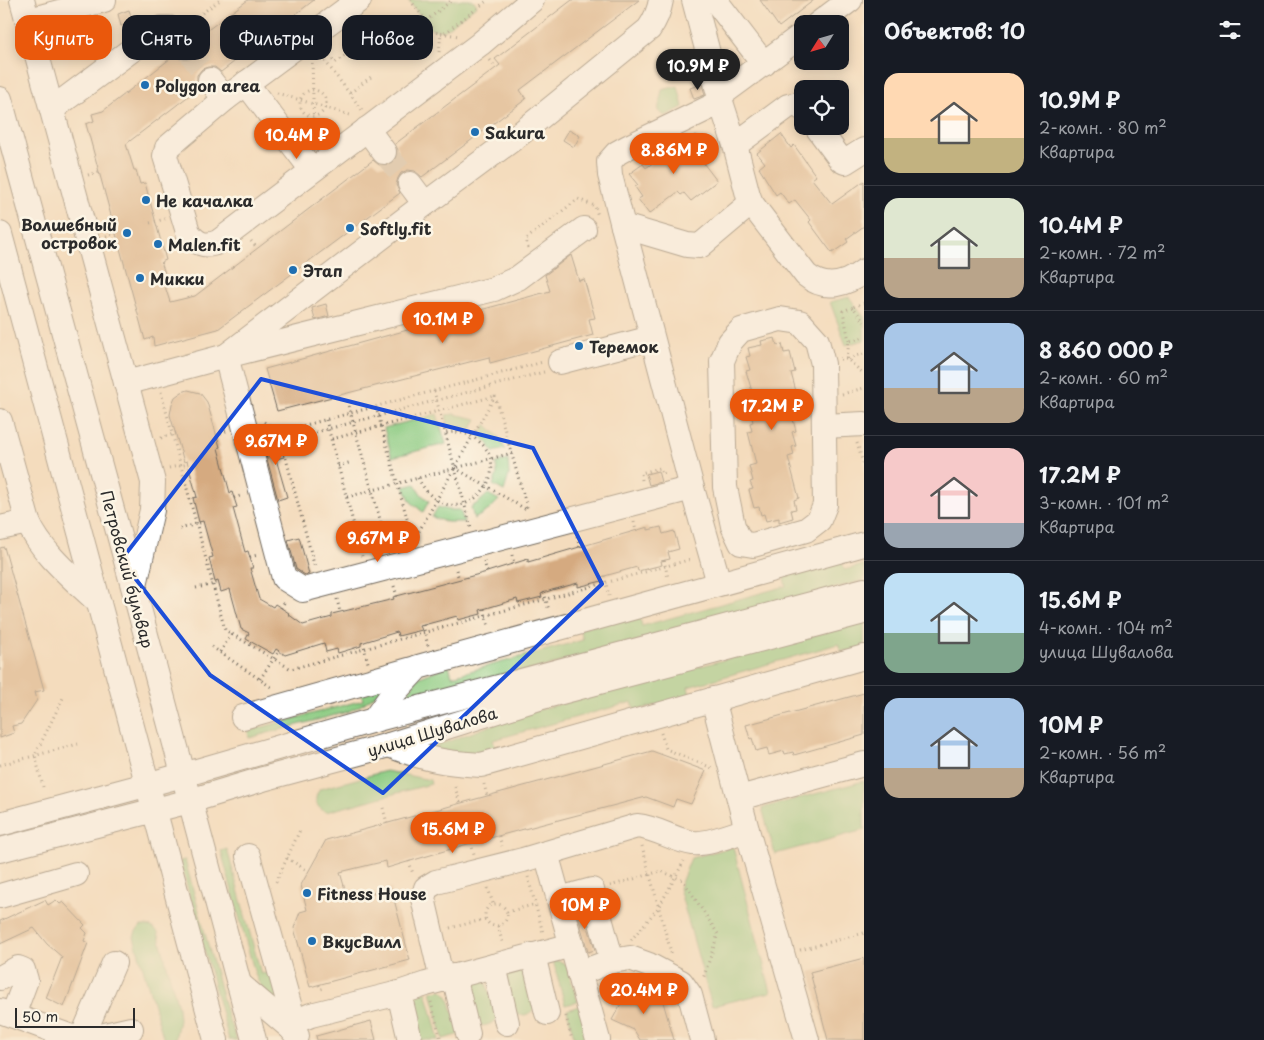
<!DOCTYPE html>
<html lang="ru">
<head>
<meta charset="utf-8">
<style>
  body { margin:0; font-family:"Playpen Sans",sans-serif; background:#20242c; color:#f1f3f6; height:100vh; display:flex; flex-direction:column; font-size:19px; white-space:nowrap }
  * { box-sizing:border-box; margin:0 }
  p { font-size:16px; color:#9ea1a6 }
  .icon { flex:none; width:28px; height:28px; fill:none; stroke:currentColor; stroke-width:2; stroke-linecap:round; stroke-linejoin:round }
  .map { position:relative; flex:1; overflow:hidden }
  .drawer { display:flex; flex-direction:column; background:#171b24; width:400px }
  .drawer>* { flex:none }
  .top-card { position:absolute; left:15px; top:15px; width:475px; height:45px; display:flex; gap:10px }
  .needle { width:32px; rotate:233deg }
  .fabs { position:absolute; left:794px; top:15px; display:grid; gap:10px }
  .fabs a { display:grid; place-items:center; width:55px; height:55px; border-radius:10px; background:#171b24; box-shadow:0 2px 12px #0003; font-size:25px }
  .scale { position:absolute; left:15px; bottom:12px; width:120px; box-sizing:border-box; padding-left:5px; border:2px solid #2b2b2b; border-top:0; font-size:14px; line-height:18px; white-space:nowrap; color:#2b2b2b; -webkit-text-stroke:4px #fcf5e5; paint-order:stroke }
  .price { position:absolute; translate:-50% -42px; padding:0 11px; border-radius:18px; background:#ea580c; color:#fff; font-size:16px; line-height:32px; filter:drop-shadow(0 1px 2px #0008) }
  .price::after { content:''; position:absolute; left:50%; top:30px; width:15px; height:11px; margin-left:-8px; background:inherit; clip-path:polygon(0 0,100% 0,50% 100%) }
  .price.current { background:#222; color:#fff }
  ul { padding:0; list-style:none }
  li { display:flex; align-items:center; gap:15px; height:125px; padding:0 20px }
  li+li { border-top:1px solid #363941 }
  li span { display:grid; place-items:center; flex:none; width:140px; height:100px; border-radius:15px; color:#555 }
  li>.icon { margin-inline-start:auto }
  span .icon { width:60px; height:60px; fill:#fffc; stroke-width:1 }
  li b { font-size:21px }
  h2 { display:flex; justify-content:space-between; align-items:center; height:60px; padding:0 20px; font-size:21px }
  .chip { padding:0 18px; border-radius:15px; background:#171b24; box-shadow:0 2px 12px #0003; font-size:18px; line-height:45px }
  .chip.current { background:#ea580c; color:#fff }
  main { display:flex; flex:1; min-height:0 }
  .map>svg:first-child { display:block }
  .green { fill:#8bcb82; stroke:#5b7b56 }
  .building { fill:#d5aa80 }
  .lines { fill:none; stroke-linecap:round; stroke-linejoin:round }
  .minor-tunnel { stroke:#ccb9a0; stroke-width:24; stroke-dasharray:24 12; stroke-linecap:butt }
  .minor-casing { stroke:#71695e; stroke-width:26 }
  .path { stroke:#71695e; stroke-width:3; stroke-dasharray:1 4; stroke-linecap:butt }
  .minor { stroke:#fff; stroke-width:24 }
  .marked { fill:none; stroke:#1d4ed8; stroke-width:4; stroke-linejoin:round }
  .poi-dot { fill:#1f6fb2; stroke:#fcf5e5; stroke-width:2 }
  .labels { text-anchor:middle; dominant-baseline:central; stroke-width:5; stroke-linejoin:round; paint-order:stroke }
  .poi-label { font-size:16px; font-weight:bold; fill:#2b2b2b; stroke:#fcf5e5; text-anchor:start }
  .street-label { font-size:16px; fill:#2b2b2b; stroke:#fcf5e5 }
</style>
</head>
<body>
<main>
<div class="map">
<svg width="864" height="1040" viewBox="0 0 864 1040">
  <rect width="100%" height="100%" fill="#fcf5e5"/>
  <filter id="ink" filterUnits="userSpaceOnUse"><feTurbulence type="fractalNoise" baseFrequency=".02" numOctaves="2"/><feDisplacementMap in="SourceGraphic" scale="10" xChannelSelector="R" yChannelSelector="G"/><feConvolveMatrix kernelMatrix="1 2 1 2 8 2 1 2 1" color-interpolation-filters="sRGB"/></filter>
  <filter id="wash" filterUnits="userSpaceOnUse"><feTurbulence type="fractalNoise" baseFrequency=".0096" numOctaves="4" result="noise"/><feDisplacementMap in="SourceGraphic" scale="20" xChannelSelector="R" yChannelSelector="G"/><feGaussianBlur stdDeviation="1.12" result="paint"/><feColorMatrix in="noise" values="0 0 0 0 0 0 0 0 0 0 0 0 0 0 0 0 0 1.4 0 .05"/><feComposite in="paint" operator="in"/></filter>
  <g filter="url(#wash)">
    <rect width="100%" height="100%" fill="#f4dcbd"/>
    <g class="green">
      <path d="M408,0H473L477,5L444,31L430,29Z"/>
      <path d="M678,86L683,107L665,116L658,111L662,90Z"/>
      <path d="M849,297L864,317V340L846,345L830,302Z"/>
      <path d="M437,414L446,444L392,457L384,428Z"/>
      <path d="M454,414L477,419L471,430L460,427H449L446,415Z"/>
      <path d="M486,424L498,436L505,449L493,452L488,443L480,435Z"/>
      <path d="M508,460L509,475L504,491L493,485L497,474L496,463Z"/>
      <path d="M415,484L421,494L429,501L423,512L411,502L404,487Z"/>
      <path d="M488,494L499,500L489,510L474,519L471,507L478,503Z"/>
      <path d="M438,507L449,510H460L464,522H447L432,517Z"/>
      <path d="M841,558L844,570L864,565V580L469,687L405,697L418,678L449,665L452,676L583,640L580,629L639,613L642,626L786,586L783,574Z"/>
      <path d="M864,622V650L841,651L838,644L688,687L690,695L635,711L632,702L493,740L496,749C482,762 449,751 431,748L516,716Z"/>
      <path d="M388,683C375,696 364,705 347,712L249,738L248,731L363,700L360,688Z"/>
      <path d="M386,771L430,780L431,784L326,812C315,807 313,799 320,789Z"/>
      <path d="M864,781V830L775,854L762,808Z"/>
      <path d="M733,847L771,992L712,1006L679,888L691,858Z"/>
      <path d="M227,849L261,974L271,972L283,1005C266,997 262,991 255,974L221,851Z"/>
      <path d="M185,860L228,1018L237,1040H229L180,861Z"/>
      <path d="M141,926C149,926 152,926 158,932L178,1007L179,1020L175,1040H164L134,937L136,931Z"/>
      <path d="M553,960L562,962L566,964L578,1002L565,1005Z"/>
      <path d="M520,969L525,973L536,1008C530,1014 524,1017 516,1014L505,985L508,973Z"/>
      <path d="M481,980L486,983L498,1018C492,1024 486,1027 477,1025L466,989L469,983Z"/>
      <path d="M442,990L448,996L460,1034L443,1039L431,991Z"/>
      <path d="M426,991L439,1040H419C415,1024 403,998 426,991Z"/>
      <path d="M579,1006L589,1040H575L567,1010Z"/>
    </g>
    <g id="blocks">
      <g class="building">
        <path d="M248,0H314L221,72L215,67H208L202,69L197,75V82L199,88L126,144L134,170H136L140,184L145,183L166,260L161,262L166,276L162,277L170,302L195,296L373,160L379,165L386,166L392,163L397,157L398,150L395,144L500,65L495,59L572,0H639L520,90L526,99L422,177L415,171L408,170L401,173L398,178L396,185L400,193L218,329L154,346L153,337L145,340L86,124L94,121L92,114L103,111L175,55L180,59L187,61L194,58L198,53L200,46L197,38Z"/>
        <path d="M760,0H814L779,27Z"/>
        <path d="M129,10L133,23L121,26L118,14Z"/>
        <path d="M702,84L705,95L694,99L690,88Z"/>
        <path d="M569,130L580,136L574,147L563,140Z"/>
        <path d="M781,134L791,148L794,145L816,176L812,179L832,204L864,181V226L846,239L848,242L832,253L809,222L811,220L795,200L789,204L780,192L776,195L759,168L765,163L757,153Z"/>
        <path d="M696,135L708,150L704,153L709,160L704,164L717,181L691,201L684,193L681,195L678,192L649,214L638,199L642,197L635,187L638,185L629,174L643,164L646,168L673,148L675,150Z"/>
        <path d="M571,255L579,281L584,279L595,318L589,319L593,335L490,363L489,357L277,411L265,369L550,291L545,275Z"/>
        <path d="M326,304L329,316L315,320L312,308Z"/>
        <path d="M775,338L777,345L782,344L784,353L790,352L795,372L791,373L797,395L787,397L796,431L792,432L796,446L792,447L794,455L788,457L799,498L794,500L796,509L791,510L793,518L779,522V518L766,521L764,514L761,515L759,507L754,508L749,490L753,489L750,482L753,481L749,466L756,464L748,432L752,431L750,423L753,422L749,407L756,405L746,371L750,370L746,357L750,356L748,348L762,345L761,341Z"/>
        <path d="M188,390L200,393L207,402L220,447L218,448L230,493L232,492L237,507L233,508L245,552L248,551L253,568H250L259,599L273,607L275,604L289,613L288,614L303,625L332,617V614L394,599L393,597L487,572L528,559V562L648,527V530L661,527L663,534L674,531L679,549L668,552L670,559L661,561L662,565L638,571L637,567L601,577L602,581L578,587V583L552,590L541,594L542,597L518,603L517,599L480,610L481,614L458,620L457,616L420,626L422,630L398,636L397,632L361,643V646L338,653L337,649L326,652L324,643L285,655L276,649L273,654L246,639L249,633L241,629L230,589L221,592L218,581L215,582L209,558L213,557L203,521L199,522L193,498L197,497L187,461L184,462L170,415L172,404L175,397L182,392Z"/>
        <path d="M280,440L284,457L276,459L287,497L278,500L263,444Z"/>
        <path d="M658,471L661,482L649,485L646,474Z"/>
        <path d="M299,537L309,574L305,575L296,569L288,540Z"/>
        <path d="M4,547L44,690L35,692L37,700L21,724L12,726L14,733L0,738V548Z"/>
        <path d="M864,693V735L794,755L793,752L785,754L784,751L769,755L767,748L756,751L752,738L750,739L746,725Z"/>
        <path d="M652,751L706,771L691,804L676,799L673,807L646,797L471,843L387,868L386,861L340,872L348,900L391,888L410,960L310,987L294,928L300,912L307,910L301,885L326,840Z"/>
        <path d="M45,900L48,905L56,900L60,904L63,902L85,925L82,928L87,933L84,941L88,943L64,1007L46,998L62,957L47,944L34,928L0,944V921Z"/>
        <path d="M582,907L595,950L588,952L576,909Z"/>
        <path d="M864,958V1040H828L810,972Z"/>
        <path d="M633,982L663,1002L674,1040H640L634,1030L612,1020Z"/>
        <path d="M371,1021L376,1040H317L316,1036Z"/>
      </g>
    </g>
  </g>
  <g filter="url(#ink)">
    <use href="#blocks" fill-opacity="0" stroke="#71695e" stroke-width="1"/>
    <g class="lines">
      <g class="minor-tunnel">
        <path d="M186,47L210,80"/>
        <path d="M384,152L410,184"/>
      </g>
      <defs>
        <g id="minor">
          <path d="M22,0L153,482L152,510L135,585"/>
          <path d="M359,0L225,99L167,148L165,156L188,232C195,243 205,248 218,242L480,44L532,0"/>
          <path d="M694,0L721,102L735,145L748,195L751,203L806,275C825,291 846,285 864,271"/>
          <path d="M715,0L764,64"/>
          <path d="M29,20L104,0"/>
          <path d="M818,24L850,0"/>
          <path d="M210,80L225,99"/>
          <path d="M246,83L312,170"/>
          <path d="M719,96L802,35"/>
          <path d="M0,99L134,590L254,1040"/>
          <path d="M721,102L628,147L617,153L609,162L610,175L623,226L687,245L700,246L751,203"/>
          <path d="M52,109L161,28H169L176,33L186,47"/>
          <path d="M816,126L841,160L845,162L864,150"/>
          <path d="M367,129L384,152"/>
          <path d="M735,145L788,106L799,104L802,108"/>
          <path d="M410,184L425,204"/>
          <path d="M623,226L692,488L719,583"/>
          <path d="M584,229L518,278L494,289L226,356L284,578L303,590L692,488"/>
          <path d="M0,234L216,1040"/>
          <path d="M780,319L800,322L817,341L823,364L825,505L819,520L806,530L753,545L741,543L733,526L725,487L722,361L730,342L741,330Z"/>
          <path d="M560,362L651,338"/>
          <path d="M126,383L226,356L425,204L521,133L649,29C656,19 659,12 661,0"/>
          <path d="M0,421L28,522C41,553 75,580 99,603"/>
          <path d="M824,426L864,424"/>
          <path d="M0,528L28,522"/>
          <path d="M713,699L747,830L807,1040"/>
          <path d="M243,717L416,668"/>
          <path d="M374,720L391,696L418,667L864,544"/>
          <path d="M389,745C423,759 445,763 481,765L864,657"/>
          <path d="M739,798L864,764"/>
          <path d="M0,824L183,775L374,720L864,590"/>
          <path d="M0,850L190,801L263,779L389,745L539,698L864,612"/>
          <path d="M546,853L598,1040"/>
          <path d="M248,856L294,1022"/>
          <path d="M0,896L76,874"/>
          <path d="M559,899L592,890L612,961"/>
          <path d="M533,955L547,1013"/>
          <path d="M494,966L507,1023"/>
          <path d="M579,973L612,961L630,958L649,965L681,982L690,995L702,1040"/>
          <path d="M454,976L468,1034"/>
          <path d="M0,978L18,968L23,970L26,980L13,1015"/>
          <path d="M442,980L423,898L426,888L436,882L523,860L637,826C658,828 675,841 693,843C707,845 733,834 747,830"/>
          <path d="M239,984L291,1028L297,1036"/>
          <path d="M399,993L410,1040"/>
          <path d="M0,1011L80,1040"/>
          <path d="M291,1028L294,1022L311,1015L399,993L426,984L572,945"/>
          <path d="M81,1040L114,963"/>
          <path d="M83,1040L131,1029"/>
        </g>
      </defs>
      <use href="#minor" class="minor-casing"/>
      <g class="path">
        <path d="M410,0L434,31"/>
        <path d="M426,21L452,0"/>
        <path d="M190,22L220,0"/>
        <path d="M377,23L459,36"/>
        <path d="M445,33L488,0"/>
        <path d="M323,48L335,63L358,46L349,34L346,33"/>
        <path d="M439,52L441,33"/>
        <path d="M319,53L362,110"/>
        <path d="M312,58L314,139"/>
        <path d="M490,60L496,68"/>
        <circle cx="313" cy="103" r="13"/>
        <path d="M277,93L353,116"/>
        <path d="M350,93L371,77"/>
        <path d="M88,175L102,171"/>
        <path d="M150,223L165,219"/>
        <path d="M106,236L119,232"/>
        <path d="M251,241L257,248"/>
        <path d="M528,248L526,239L578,199L595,206L598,216"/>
        <path d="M864,303L853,307L864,322"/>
        <path d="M849,341L843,311L853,307"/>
        <path d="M840,359H847L864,374"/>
        <path d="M847,359L849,341L864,337"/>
        <path d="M848,359L854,356L864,354"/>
        <path d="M434,391L471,528"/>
        <path d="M161,392L225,630L291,669L692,559"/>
        <path d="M842,394L864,388"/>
        <path d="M495,396L528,511"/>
        <path d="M347,401L388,548"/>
        <path d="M376,407L413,540"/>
        <path d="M326,420L362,556"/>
        <path d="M264,422L279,432L315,568"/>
        <path d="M279,432L543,362"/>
        <path d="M459,432L460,427"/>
        <path d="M216,435L226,431"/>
        <path d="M161,438L179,432"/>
        <path d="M332,439L495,396"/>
        <path d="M282,441L544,372"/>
        <path d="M857,443L864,466"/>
        <path d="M338,466L352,462"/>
        <path d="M169,468L188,464"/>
        <path d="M455,468L527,510"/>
        <path d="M418,478C453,545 522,472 477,440C467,432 457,431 445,433"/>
        <path d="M642,480L641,473L660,468L662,474L665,473"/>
        <path d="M347,497L512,453"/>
        <path d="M234,498L243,495"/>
        <path d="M634,522L636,531"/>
        <path d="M180,529L203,522"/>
        <path d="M577,536L580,548"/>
        <path d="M414,540L495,396"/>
        <path d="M512,555L514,563"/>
        <path d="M250,557L258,555"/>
        <path d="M664,560L668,578"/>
        <path d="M484,561L487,572"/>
        <path d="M456,570L459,579"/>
        <path d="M604,576L609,596"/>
        <path d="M394,586L397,596"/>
        <path d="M196,588L219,583"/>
        <path d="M544,592L549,611"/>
        <path d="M337,599L340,612"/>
        <path d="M281,608L285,601"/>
        <path d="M484,609L489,628"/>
        <path d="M423,625L428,646"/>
        <path d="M363,642L368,663"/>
        <path d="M212,647L274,689"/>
        <path d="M220,652L232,634"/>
        <path d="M260,679L279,651"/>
        <path d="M661,733L666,749L712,768"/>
        <path d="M0,765L78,744"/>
        <path d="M484,784L487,796"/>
        <path d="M43,787L35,755L64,696"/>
        <path d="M455,787L460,803"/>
        <path d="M383,808L387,823"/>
        <path d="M499,836L502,846"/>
        <path d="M471,843L474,854"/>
        <path d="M642,846L672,956"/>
        <path d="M287,858L308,871"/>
        <path d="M409,861L413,874"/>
        <path d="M528,877L543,933"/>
        <path d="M276,882L300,830"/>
        <path d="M610,886L661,871L675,877L683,880L718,934L703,979"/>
        <path d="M488,888L493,904"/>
        <circle cx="496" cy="915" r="11"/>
        <path d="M507,912L536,904"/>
        <path d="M498,926L503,945"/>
        <path d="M450,928L486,919"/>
        <path d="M631,940L659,907L684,861"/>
        <path d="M800,950L864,933"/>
        <path d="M319,985L321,989L325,988"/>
        <path d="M431,1002L441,1040"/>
        <path d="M566,1016L572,1040"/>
      </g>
      <use href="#minor" class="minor"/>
    </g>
  </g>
  <path d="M0 0H864V1040H0ZM261,379L533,448L602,584L383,793L210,675L121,560Z" fill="#f4dcbd" fill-opacity=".55" fill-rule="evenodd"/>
  <path class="marked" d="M261,379L533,448L602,584L383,793L210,675L121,560Z"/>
  <g class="poi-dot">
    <circle cx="145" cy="85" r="5"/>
    <circle cx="475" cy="132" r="5"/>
    <circle cx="146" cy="200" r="5"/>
    <circle cx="350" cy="228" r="5"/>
    <circle cx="127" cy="233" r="5"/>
    <circle cx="158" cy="244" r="5"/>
    <circle cx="293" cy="270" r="5"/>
    <circle cx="140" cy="278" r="5"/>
    <circle cx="579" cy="346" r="5"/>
    <circle cx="307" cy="893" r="5"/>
    <circle cx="312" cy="941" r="5"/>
  </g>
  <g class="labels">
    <g class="poi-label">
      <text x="155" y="85">Polygon area</text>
      <text x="485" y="132">Sakura</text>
      <text x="156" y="200">Не качалка</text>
      <text x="117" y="224" text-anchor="end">Волшебный<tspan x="117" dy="18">островок</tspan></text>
      <text x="360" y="228">Softly.fit</text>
      <text x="168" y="244">Malen.fit</text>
      <text x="303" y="270">Этап</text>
      <text x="150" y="278">Микки</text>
      <text x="589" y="346">Теремок</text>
      <text x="317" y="893">Fitness House</text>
      <text x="322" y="941">ВкусВилл</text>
    </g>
    <g class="street-label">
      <text transform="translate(128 569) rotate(75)">Петровский бульвар</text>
      <text transform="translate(432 731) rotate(-17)">улица Шувалова</text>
    </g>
  </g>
</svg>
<div class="fabs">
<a><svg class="needle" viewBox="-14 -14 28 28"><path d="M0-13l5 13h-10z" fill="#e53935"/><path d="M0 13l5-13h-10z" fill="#9ea1a6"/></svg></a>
<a><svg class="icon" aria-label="locate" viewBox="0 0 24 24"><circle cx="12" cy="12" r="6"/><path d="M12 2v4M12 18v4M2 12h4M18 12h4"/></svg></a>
</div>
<div class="scale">50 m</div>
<b class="price current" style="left:698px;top:91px">10.9M ₽</b>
<b class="price" style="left:297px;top:160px">10.4M ₽</b>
<b class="price" style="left:674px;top:175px">8.86M ₽</b>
<b class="price" style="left:443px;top:344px">10.1M ₽</b>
<b class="price" style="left:772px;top:431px">17.2M ₽</b>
<b class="price" style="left:276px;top:466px">9.67M ₽</b>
<b class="price" style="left:378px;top:563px">9.67M ₽</b>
<b class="price" style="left:453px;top:854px">15.6M ₽</b>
<b class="price" style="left:585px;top:930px">10M ₽</b>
<b class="price" style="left:644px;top:1015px">20.4M ₽</b>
<div class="top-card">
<a class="chip current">Купить</a>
<a class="chip">Снять</a>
<a class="chip">Фильтры</a>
<a class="chip">Новое</a>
</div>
</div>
<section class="drawer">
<h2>Объектов: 10<svg class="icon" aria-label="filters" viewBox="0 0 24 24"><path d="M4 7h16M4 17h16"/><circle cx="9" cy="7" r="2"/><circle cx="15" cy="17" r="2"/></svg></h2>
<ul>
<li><span style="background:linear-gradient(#ffd9b3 65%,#c2b280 0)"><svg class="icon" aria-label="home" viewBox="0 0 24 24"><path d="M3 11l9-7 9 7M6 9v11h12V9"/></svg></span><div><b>10.9M ₽</b><p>2-комн. · 80 m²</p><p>Квартира</p></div></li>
<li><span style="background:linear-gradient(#dfe7d0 60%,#b9a48a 0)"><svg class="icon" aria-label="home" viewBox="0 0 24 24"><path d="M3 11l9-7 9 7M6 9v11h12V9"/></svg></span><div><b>10.4M ₽</b><p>2-комн. · 72 m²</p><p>Квартира</p></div></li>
<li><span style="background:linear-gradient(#a9c7e8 65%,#b9a48a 0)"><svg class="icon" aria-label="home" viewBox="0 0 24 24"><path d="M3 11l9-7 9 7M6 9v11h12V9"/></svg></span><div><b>8 860 000 ₽</b><p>2-комн. · 60 m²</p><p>Квартира</p></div></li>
<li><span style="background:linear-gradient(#f6c9c9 75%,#9aa5b1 0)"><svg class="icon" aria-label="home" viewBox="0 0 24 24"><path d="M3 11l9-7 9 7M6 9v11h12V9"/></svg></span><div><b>17.2M ₽</b><p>3-комн. · 101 m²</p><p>Квартира</p></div></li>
<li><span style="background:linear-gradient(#bfe0f5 60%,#7fa58c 0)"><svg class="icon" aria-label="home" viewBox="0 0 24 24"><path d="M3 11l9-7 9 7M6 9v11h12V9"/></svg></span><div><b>15.6M ₽</b><p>4-комн. · 104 m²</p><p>улица Шувалова</p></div></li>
<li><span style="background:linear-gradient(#a9c7e8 70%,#b9a48a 0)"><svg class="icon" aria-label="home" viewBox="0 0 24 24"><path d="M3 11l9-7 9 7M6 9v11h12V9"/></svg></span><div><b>10M ₽</b><p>2-комн. · 56 m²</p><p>Квартира</p></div></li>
</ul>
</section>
</main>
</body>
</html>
